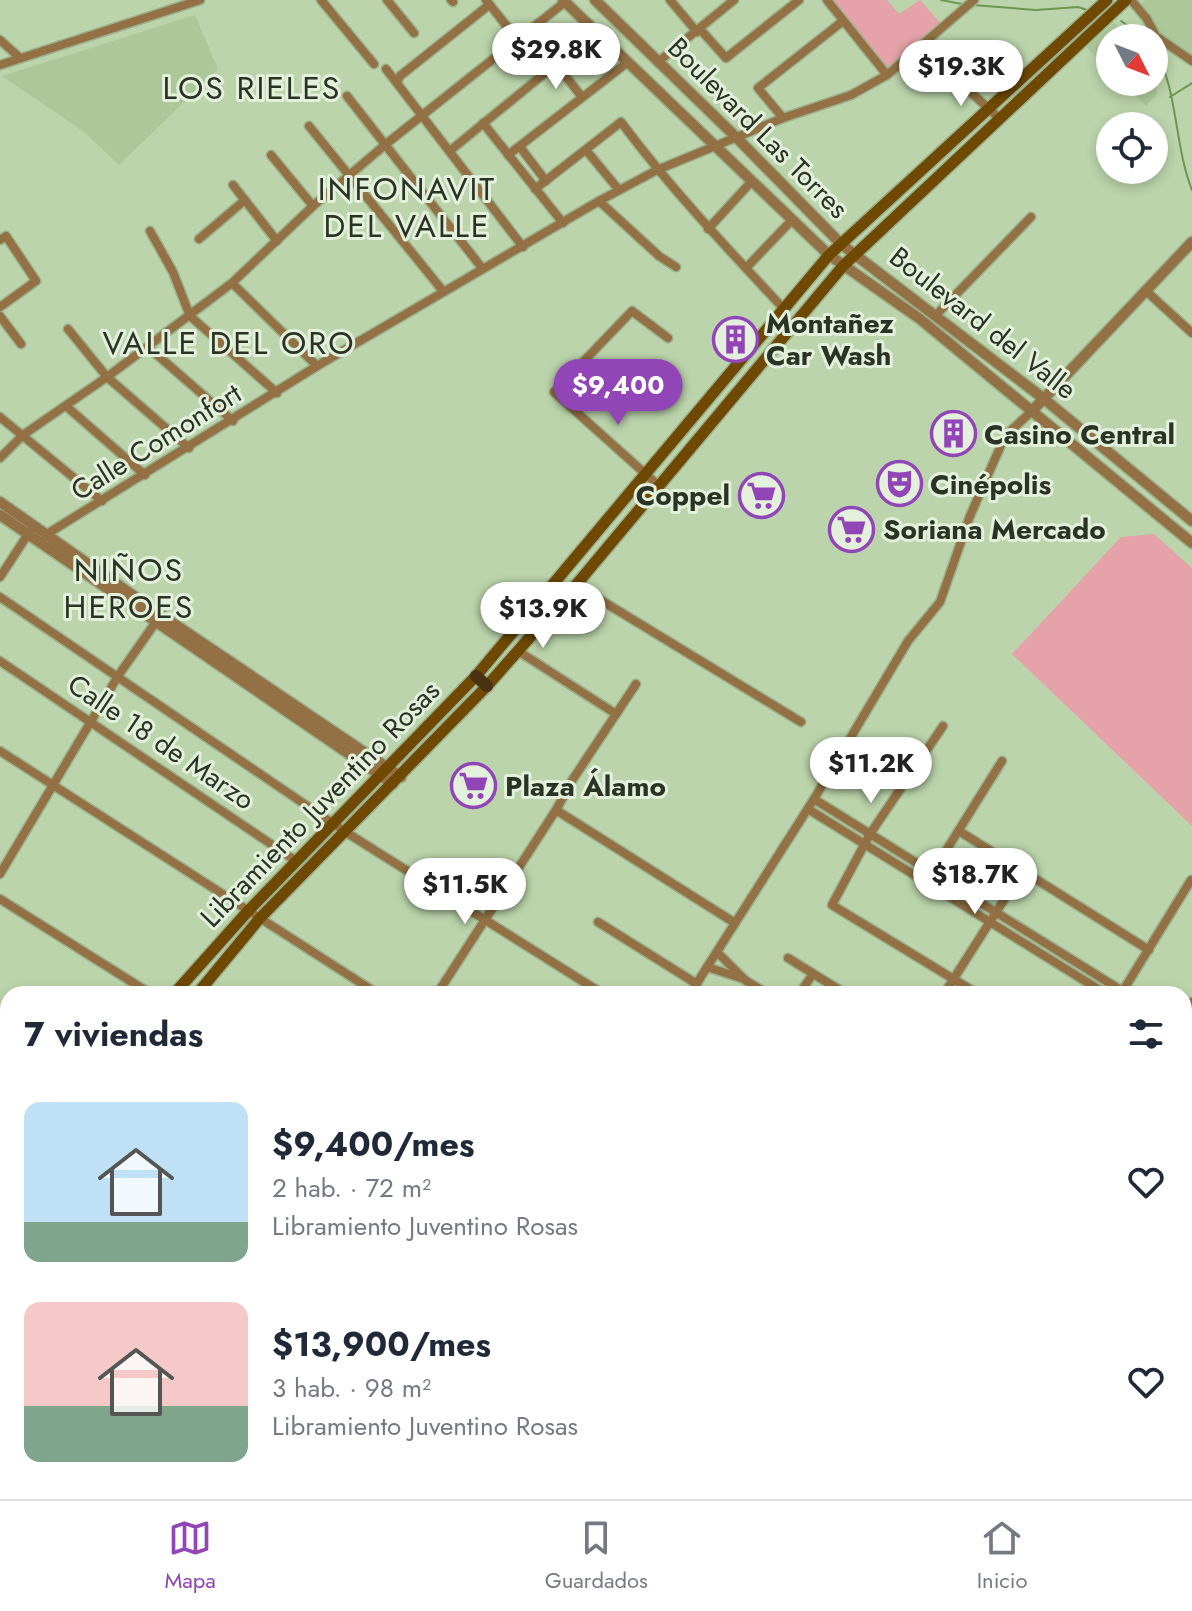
<!DOCTYPE html>
<html lang="es">
<head>
<meta charset="utf-8">
<style>
  body { margin:0; font-family:Jost,sans-serif; background:#f6f6f7; color:#1f2937; height:100vh; display:flex; flex-direction:column; font-size:30px; white-space:nowrap }
  * { box-sizing:border-box; margin:0 }
  p { font-size:26px; color:#747a83 }
  .icon { flex:none; width:44px; height:44px; fill:none; stroke:currentColor; stroke-width:2; stroke-linecap:round; stroke-linejoin:round }
  .map { position:relative; flex:1; overflow:hidden }
  .details { position:absolute; left:0px; top:986px; width:1192px; height:514px; display:flex; flex-direction:column; background:#fff; border-radius:24px 24px 0 0; box-shadow:0 4px 12px #0003 }
  .details>* { flex:none }
  .needle { width:52px; rotate:132deg }
  .controls { position:absolute; left:1096px; top:24px; display:grid; gap:16px }
  .controls a { display:grid; place-items:center; width:72px; height:72px; border-radius:50%; background:#fff; box-shadow:0 4px 12px #0003; font-size:40px }
  .price { position:absolute; translate:-50% -68px; padding:0 18px; border-radius:28px; background:#fff; color:#222; font-size:26px; line-height:52px; filter:drop-shadow(0 2px 4px #0008) }
  .price::after { content:''; position:absolute; left:50%; top:48px; width:24px; height:18px; margin-left:-12px; background:inherit; clip-path:polygon(0 0,100% 0,50% 100%) }
  .price.active { background:#9245b7; color:#fff }
  ul { padding:0; list-style:none }
  li { display:flex; align-items:center; gap:24px; height:200px; padding:0 24px }
  li span { display:grid; place-items:center; flex:none; width:224px; height:160px; border-radius:16px; color:#555 }
  li>.icon { margin-inline-start:auto }
  span .icon { width:96px; height:96px; fill:#fffc; stroke-width:1 }
  li b { font-size:34px }
  h2 { display:flex; justify-content:space-between; align-items:center; height:96px; padding:0 24px; font-size:34px }
  .dock { display:flex; justify-content:space-around; align-items:center; height:112px; border-top:2px solid #e0e1e3; background:#fff; font-size:22px; color:#747a83 }
  .dock a { display:grid; justify-items:center; gap:4px }
  .dock .active { color:#9245b7 }
  .map>svg:first-child { display:block }
  .built { fill:#acc899 }
  .green { fill:#e5a2a8 }
  .lines { fill:none; stroke-linecap:round; stroke-linejoin:round }
  .stream { stroke:#6d964f; stroke-width:2 }
  .minor-casing { stroke:#9bb18d; stroke-width:11 }
  .tertiary-casing { stroke:#9bb18d; stroke-width:13 }
  .secondary-casing { stroke:#9bb18d; stroke-width:14 }
  .primary-casing { stroke:#9bb18d; stroke-width:15 }
  .minor { stroke:#937144; stroke-width:8 }
  .tertiary { stroke:#937144; stroke-width:10 }
  .secondary { stroke:#6f4802; stroke-width:11 }
  .primary { stroke:#483211; stroke-width:12 }
  .labels { text-anchor:middle; dominant-baseline:central; stroke-width:6; stroke-linejoin:round; paint-order:stroke }
  .street-label { font-size:28px; fill:#2b3424; stroke:#e3f0db }
  .poi-label { font-size:28px; font-weight:bold; fill:#2b3424; stroke:#e3f0db; text-anchor:start }
  .quarter-label { font-size:32px; letter-spacing:2px; fill:#2b3424; stroke:#e3f0db }
</style>
</head>
<body>
<div class="map">
<svg width="1192" height="1499" viewBox="0 0 1192 1499">
  <rect width="100%" height="100%" fill="#bbd4ab"/>
  <g class="built">
    <path d="M1145,0H1192V58L1160,36L1139,5Z"/>
    <path d="M195,15L218,69L119,165L84,132L2,76Z"/>
    <path d="M1114,23L1130,38H1110V71L1086,47Z"/>
    <path d="M1154,78L1157,94L1146,106L1122,82H1154Z"/>
  </g>
  <g class="green">
    <path d="M833,0H887L899,14L920,0L941,24L889,70Z"/>
    <path d="M1154,534L1192,568V826L1012,654L1121,537Z"/>
  </g>
  <g class="lines">
    <g class="stream">
      <path d="M941,0L962,4"/>
      <path d="M973,5L1036,10L1078,7L1087,10"/>
      <path d="M1121,21L1146,38"/>
      <path d="M1154,49C1178,87 1174,145 1192,190"/>
      <path d="M1170,97L1192,83"/>
    </g>
    <defs>
      <g id="minor">
        <path d="M321,0L374,64"/>
        <path d="M387,0L414,33"/>
        <path d="M451,0L453,2"/>
        <path d="M486,0L544,73"/>
        <path d="M670,0L697,32"/>
        <path d="M827,0L887,75"/>
        <path d="M1131,0L1147,19L1156,36L1192,61"/>
        <path d="M700,29L726,58L799,0"/>
        <path d="M525,34L552,67"/>
        <path d="M0,40L19,57"/>
        <path d="M920,46L1000,119"/>
        <path d="M658,62L734,0"/>
        <path d="M0,65L200,0"/>
        <path d="M386,69L523,247"/>
        <path d="M397,82L400,76L489,5"/>
        <path d="M347,96L482,268"/>
        <path d="M783,118L758,88L843,21"/>
        <path d="M483,123L563,223"/>
        <path d="M309,126L443,291"/>
        <path d="M520,147L546,181"/>
        <path d="M451,150L556,64L582,97"/>
        <path d="M586,150L619,190"/>
        <path d="M271,155L313,206"/>
        <path d="M508,155L628,62"/>
        <path d="M233,185L277,241"/>
        <path d="M535,189L621,122C671,189 727,248 784,309"/>
        <path d="M599,201L659,256L676,267"/>
        <path d="M708,229L752,181"/>
        <path d="M150,231L173,272L190,316L277,393"/>
        <path d="M199,239L245,200"/>
        <path d="M0,240L6,236L36,281L0,307"/>
        <path d="M746,268L792,220"/>
        <path d="M232,283L317,366"/>
        <path d="M1145,290L1192,333"/>
        <path d="M936,315L1031,217"/>
        <path d="M0,316L21,344"/>
        <path d="M68,329L107,377L189,448"/>
        <path d="M148,347L233,421"/>
        <path d="M66,406L145,475"/>
        <path d="M0,417L102,501"/>
        <path d="M0,458L23,435L107,377L232,283L313,206L386,144L565,2"/>
        <path d="M659,486L554,392L632,311L668,338"/>
        <path d="M44,539L47,534L317,366L599,201L657,170L783,118L851,95L887,75L974,0"/>
        <path d="M0,577L30,531"/>
        <path d="M576,585L801,722"/>
        <path d="M0,597L344,831L603,994"/>
        <path d="M518,651L616,714"/>
        <path d="M0,661L296,861"/>
        <path d="M943,726L870,834L832,905L978,994"/>
        <path d="M0,751L378,994"/>
        <path d="M814,799L1127,994"/>
        <path d="M808,809L1106,994"/>
        <path d="M556,810L735,923"/>
        <path d="M959,831L1149,950"/>
        <path d="M932,873L1002,761"/>
        <path d="M0,874L118,676L158,619"/>
        <path d="M0,899L151,994"/>
        <path d="M598,922L697,984"/>
        <path d="M717,952L745,980L768,994"/>
        <path d="M788,958L846,994"/>
        <path d="M707,967L744,979"/>
        <path d="M437,994L556,810L573,779L636,684"/>
        <path d="M690,994L814,799L908,641L940,602L970,516L1005,436L1033,410"/>
        <path d="M799,994L813,974"/>
        <path d="M944,994L1023,870"/>
        <path d="M1121,994L1191,880"/>
        <path d="M1184,1015L1192,1002"/>
        <path d="M0,1020L8,1025"/>
        <path d="M0,1181L8,1187"/>
        <path d="M1184,1212L1192,1217"/>
        <path d="M1184,1249L1192,1237"/>
        <path d="M0,1326L8,1331"/>
        <path d="M1184,1359L1192,1365"/>
        <path d="M0,1466L8,1471"/>
        <path d="M42,1492L53,1499"/>
        <path d="M267,1492L278,1499"/>
        <path d="M493,1492L505,1499"/>
        <path d="M718,1492L728,1499"/>
        <path d="M944,1492L955,1499"/>
        <path d="M1166,1492L1178,1499"/>
        <path d="M121,1499L125,1492"/>
        <path d="M376,1499L381,1492"/>
        <path d="M628,1499L632,1492"/>
        <path d="M878,1499L882,1492"/>
      </g>
      <g id="tertiary">
        <path d="M563,0L829,255L920,319L1192,543"/>
        <path d="M595,0L737,138L841,244L1043,398L1192,521"/>
        <path d="M1033,410L1192,242"/>
        <path d="M0,502L161,615L401,777"/>
        <path d="M0,515L393,784"/>
        <path d="M1184,1444L1192,1431"/>
        <path d="M1150,1499L1154,1492"/>
      </g>
      <g id="secondary">
        <path d="M174,994L249,910L476,676L829,255L1107,0"/>
        <path d="M197,994L260,918L487,686L576,585L843,266L1126,0"/>
        <path d="M0,1207L8,1197"/>
        <path d="M0,1235L8,1225"/>
      </g>
      <path id="primary" d="M476,676L487,686"/>
    </defs>
    <use href="#minor" class="minor-casing"/>
    <use href="#tertiary" class="tertiary-casing"/>
    <use href="#secondary" class="secondary-casing"/>
    <use href="#primary" class="primary-casing"/>
    <use href="#minor" class="minor"/>
    <use href="#tertiary" class="tertiary"/>
    <use href="#secondary" class="secondary"/>
    <use href="#primary" class="primary"/>
  </g>
  <defs>
    <symbol id="building-ring" viewBox="-11 -11 22 22"><circle r="9.5" fill="#e3f0db" stroke="#9245b7" stroke-width="1.5"/><path d="M-4-6H4V6H1V3H-1V6H-4ZM-2.5-4.3h1.7v1.8h-1.7ZM.8-4.3h1.7v1.8H.8ZM-2.5-1h1.7V.8h-1.7ZM.8-1h1.7V.8H.8Z" fill="#9245b7"/></symbol>
    <symbol id="theatre-ring" viewBox="-11 -11 22 22"><circle r="9.5" fill="#e3f0db" stroke="#9245b7" stroke-width="1.5"/><path d="M-5-5.5Q0-4 5-5.5V0Q5 5 0 6Q-5 5-5 0ZM-3.3-2.5H-1v1.5H-3.3ZM1-2.5H3.3v1.5H1ZM-2.8 1Q0 5.5 2.8 1Z" fill="#9245b7"/></symbol>
    <symbol id="supermarket-ring" viewBox="-11 -11 22 22"><circle r="9.5" fill="#e3f0db" stroke="#9245b7" stroke-width="1.5"/><path d="M-6-5.5h2.5l.6 2H6L4.5 2H-2.5L-4.4-4H-6ZM-1.5 3.2a1.3 1.3 0 1 0 .1 0ZM3 3.2a1.3 1.3 0 1 0 .1 0Z" fill="#9245b7"/></symbol>
  </defs>
  <g fill-rule="evenodd">
    <use href="#building-ring" x="710" y="314" width="51" height="51"/>
    <use href="#building-ring" x="928" y="408" width="51" height="51"/>
    <use href="#theatre-ring" x="874" y="458" width="51" height="51"/>
    <use href="#supermarket-ring" x="736" y="470" width="51" height="51"/>
    <use href="#supermarket-ring" x="826" y="504" width="51" height="51"/>
    <use href="#supermarket-ring" x="448" y="760" width="51" height="51"/>
  </g>
  <g class="labels">
    <g class="street-label">
      <text transform="translate(758 128) rotate(45)">Boulevard Las Torres</text>
      <text transform="translate(983 323) rotate(38)">Boulevard del Valle</text>
      <text transform="translate(156 442) rotate(-32)">Calle Comonfort</text>
      <text transform="translate(161 742) rotate(34)">Calle 18 de Marzo</text>
      <text transform="translate(320 804) rotate(-46)">Libramiento Juventino Rosas</text>
    </g>
    <g class="poi-label">
      <text x="766" y="323">Montañez<tspan x="766" dy="32">Car Wash</tspan></text>
      <text x="984" y="434">Casino Central</text>
      <text x="930" y="484">Cinépolis</text>
      <text x="730" y="495" text-anchor="end">Coppel</text>
      <text x="883" y="529">Soriana Mercado</text>
      <text x="505" y="786">Plaza Álamo</text>
    </g>
    <g class="quarter-label">
      <text x="252" y="88">LOS RIELES</text>
      <text x="407" y="189">INFONAVIT<tspan x="407" dy="37">DEL VALLE</tspan></text>
      <text x="229" y="343">VALLE DEL ORO</text>
      <text x="129" y="570">NIÑOS<tspan x="129" dy="37">HEROES</tspan></text>
    </g>
  </g>
</svg>
<div class="controls">
<a><svg class="needle" viewBox="-14 -14 28 28"><path d="M0-13l5 13h-10z" fill="#e53935"/><path d="M0 13l5-13h-10z" fill="#747a83"/></svg></a>
<a><svg class="icon" aria-label="locate" viewBox="0 0 24 24"><circle cx="12" cy="12" r="6"/><path d="M12 2v4M12 18v4M2 12h4M18 12h4"/></svg></a>
</div>
<b class="price" style="left:556px;top:91px">$29.8K</b>
<b class="price" style="left:961px;top:108px">$19.3K</b>
<b class="price active" style="left:618px;top:427px">$9,400</b>
<b class="price" style="left:543px;top:650px">$13.9K</b>
<b class="price" style="left:871px;top:805px">$11.2K</b>
<b class="price" style="left:975px;top:916px">$18.7K</b>
<b class="price" style="left:465px;top:926px">$11.5K</b>
<section class="details">
<h2>7 viviendas<svg class="icon" aria-label="filters" viewBox="0 0 24 24"><path d="M4 7h16M4 17h16"/><circle cx="9" cy="7" r="2"/><circle cx="15" cy="17" r="2"/></svg></h2>
<ul>
<li><span style="background:linear-gradient(#bfe0f5 75%,#7fa58c 0)"><svg class="icon" aria-label="home" viewBox="0 0 24 24"><path d="M3 11l9-7 9 7M6 9v11h12V9"/></svg></span><div><b>$9,400/mes</b><p>2 hab. · 72 m²</p><p>Libramiento Juventino Rosas</p></div><svg class="icon" aria-label="heart" viewBox="0 0 24 24"><path d="M12 20l-8-8c-3-5 5-10 8-4 3-6 11-1 8 4z"/></svg></li>
<li><span style="background:linear-gradient(#f6c9c9 65%,#7fa58c 0)"><svg class="icon" aria-label="home" viewBox="0 0 24 24"><path d="M3 11l9-7 9 7M6 9v11h12V9"/></svg></span><div><b>$13,900/mes</b><p>3 hab. · 98 m²</p><p>Libramiento Juventino Rosas</p></div><svg class="icon" aria-label="heart" viewBox="0 0 24 24"><path d="M12 20l-8-8c-3-5 5-10 8-4 3-6 11-1 8 4z"/></svg></li>
</ul>
</section>
</div>
<nav class="dock">
<a class="active"><svg class="icon" aria-label="map" viewBox="0 0 24 24"><path d="M3 6l6-2 6 2 6-2v14l-6 2-6-2-6 2zM9 4v14M15 6v14"/></svg>Mapa</a>
<a><svg class="icon" aria-label="saved" viewBox="0 0 24 24"><path d="M7 4h10v16l-5-4-5 4z"/></svg>Guardados</a>
<a><svg class="icon" aria-label="home" viewBox="0 0 24 24"><path d="M3 11l9-7 9 7M6 9v11h12V9"/></svg>Inicio</a>
</nav>
</body>
</html>
